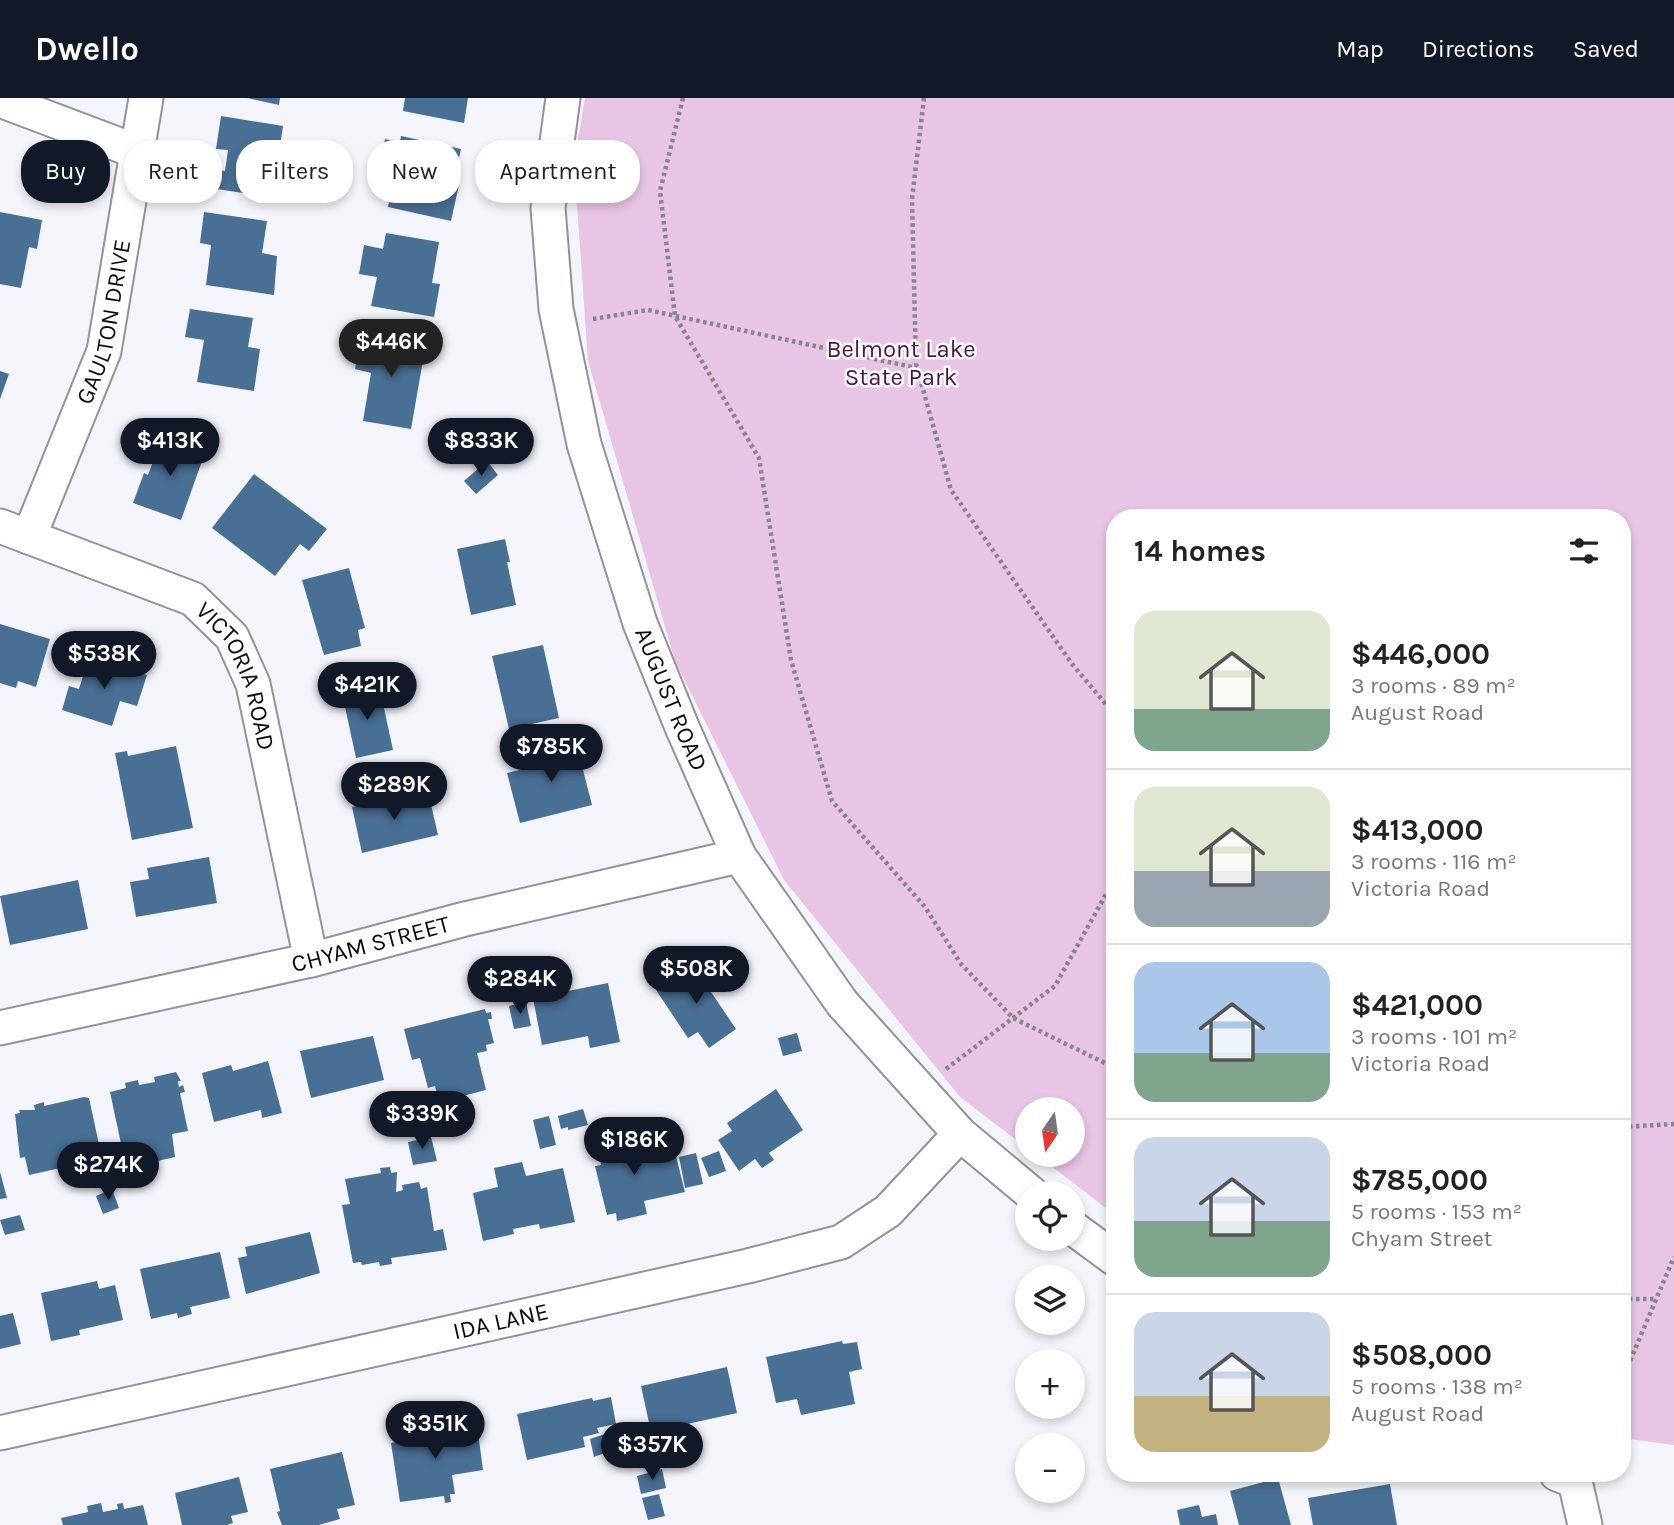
<!DOCTYPE html>
<html lang="en">
<head>
<meta charset="utf-8">
<style>
  body { margin:0; font-family:Karla,sans-serif; background:#f2f2f2; color:#222; height:100vh; display:flex; flex-direction:column; font-size:26px; white-space:nowrap }
  * { box-sizing:border-box; margin:0 }
  p { font-size:23px; color:#767676 }
  .icon { flex:none; width:38px; height:38px; fill:none; stroke:currentColor; stroke-width:2; stroke-linecap:round; stroke-linejoin:round }
  .map { position:relative; flex:1; overflow:hidden }
  .panel { position:absolute; left:1106px; top:411px; width:525px; height:973px; display:flex; flex-direction:column; background:#fff; border-radius:28px; box-shadow:0 4px 10px #0003 }
  .panel>* { flex:none }
  .hud { position:absolute; left:21px; top:42px; width:665px; height:63px; display:flex; gap:14px }
  .needle { width:46px; rotate:193deg }
  .buttons { position:absolute; left:1015px; top:999px; display:grid; gap:14px }
  .buttons a { display:grid; place-items:center; width:70px; height:70px; border-radius:50%; background:#fff; box-shadow:0 4px 10px #0003; font-size:35px }
  .price { position:absolute; translate:-50% -60px; padding:0 16px; border-radius:24px; background:#111827; color:#fff; font-size:23px; line-height:46px; filter:drop-shadow(0 2px 4px #0008) }
  .price::after { content:''; position:absolute; left:50%; top:42px; width:21px; height:16px; margin-left:-10px; background:inherit; clip-path:polygon(0 0,100% 0,50% 100%) }
  .price.active { background:#222; color:#fff }
  ul { padding:0; list-style:none }
  li { display:flex; align-items:center; gap:21px; height:175px; padding:0 28px }
  li+li { border-top:2px solid #e0e0e0 }
  li span { display:grid; place-items:center; flex:none; width:196px; height:140px; border-radius:21px; color:#555 }
  li>.icon { margin-inline-start:auto }
  span .icon { width:84px; height:84px; fill:#fffc; stroke-width:1 }
  li b { font-size:30px }
  h2 { display:flex; justify-content:space-between; align-items:center; height:84px; padding:0 28px; font-size:30px }
  .tag { padding:0 24px; border-radius:28px; background:#fff; box-shadow:0 4px 10px #0003; font-size:24px; line-height:63px }
  .tag.active { background:#111827; color:#fff }
  header { display:flex; align-items:center; gap:42px; box-sizing:border-box; height:98px; padding:0 35px; background:#111827; color:#fff }
  header strong { font-size:33px }
  nav { display:flex; gap:38px; margin-inline-start:auto; font-size:24px }
  .map>svg:first-child { display:block }
  .green { fill:#e8c5e5 }
  .building { fill:#486f94 }
  .lines { fill:none; stroke-linecap:round; stroke-linejoin:round }
  .minor-casing { stroke:#919397; stroke-width:37 }
  .path { stroke:#87878b; stroke-width:4.5; stroke-dasharray:3.5 3.5; stroke-linecap:butt }
  .minor { stroke:#fff; stroke-width:33 }
  .labels { text-anchor:middle; dominant-baseline:central; stroke-width:5; stroke-linejoin:round; paint-order:stroke }
  .street-label { font-size:24px; fill:#0c0c0e; stroke:#fff }
  .park-label { font-size:24px; fill:#4a1648; stroke:#fff }
</style>
</head>
<body>
<header>
<strong>Dwello</strong>
<nav><a>Map</a><a>Directions</a><a>Saved</a></nav>
</header>
<div class="map">
<svg width="1674" height="1427" viewBox="0 0 1674 1427">
  <rect width="100%" height="100%" fill="#f4f5fa"/>
  <path class="green" d="M585,0H1674V1347L1622,1340V420H1115V1117L1037,1057H1073V1012H1027V1050L960,999L784,782L675,563L588,263L574,64Z"/>
  <g class="building">
    <path d="M247,0H280L279,7Z"/>
    <path d="M405,0H468L464,25L403,13Z"/>
    <path d="M221,18L283,28L275,82L286,83L283,101L210,90L213,71L225,73L228,52L216,51Z"/>
    <path d="M401,38L461,51L457,69L444,66L440,84L459,87L451,123L388,109L393,82L377,78L385,41L400,44Z"/>
    <path d="M0,114L42,122L37,151L29,149L21,190L0,186Z"/>
    <path d="M204,114L267,123L262,155L277,158L274,197L206,187L211,147L200,145Z"/>
    <path d="M386,135L439,144L432,185L440,186L434,219L371,208L377,179L359,176L364,147L383,151Z"/>
    <path d="M190,211L253,220L248,249L260,251L254,293L197,284L204,242L185,239Z"/>
    <path d="M377,237L426,245L411,331L363,323L371,275L355,271L359,243L375,246Z"/>
    <path d="M0,273L9,276L0,301Z"/>
    <path d="M163,337L206,352L181,422L133,405L144,375L148,377Z"/>
    <path d="M487,363L498,377L476,396L464,383Z"/>
    <path d="M254,376L327,431L309,453L300,446L275,478L212,430Z"/>
    <path d="M505,441L510,464H507L516,507L471,517L457,451Z"/>
    <path d="M349,470L365,530L358,532L361,548L324,557L302,482Z"/>
    <path d="M0,526L50,541L36,589L18,583L16,590L0,585Z"/>
    <path d="M543,547L559,620L509,631L492,558Z"/>
    <path d="M89,559L147,577L137,608L120,603L112,628L62,612L69,588L79,591Z"/>
    <path d="M379,587L393,652L356,660L342,595Z"/>
    <path d="M574,637L592,707L520,725L507,675L556,663L551,643Z"/>
    <path d="M176,648L193,730L132,742L115,655L127,653L128,658Z"/>
    <path d="M412,695L415,706L430,702L438,737L362,755L352,709Z"/>
    <path d="M209,759L217,805L136,819L130,784L149,781L147,770Z"/>
    <path d="M78,782L88,831L10,847L0,798Z"/>
    <path d="M697,864L713,888L709,891L736,931L709,950L698,934L688,940L656,892Z"/>
    <path d="M608,885L620,944L590,950L588,938L542,947L533,900Z"/>
    <path d="M526,904L531,928L514,931L509,908Z"/>
    <path d="M485,911L486,915L491,914L492,921H488L494,945L486,947L487,953L477,955L486,992L439,1004L435,988L428,990L420,960L412,962L404,931Z"/>
    <path d="M797,935L802,953L783,958L778,940Z"/>
    <path d="M373,938L384,982L311,1000L300,953Z"/>
    <path d="M268,963L282,1015L262,1020L261,1012L214,1024L202,975L231,967L233,973Z"/>
    <path d="M176,974L181,983H178L179,989L183,987L185,994L180,995L188,1033L172,1036L175,1059L131,1069L128,1054L123,1055L110,994L126,990L125,985L138,982L139,987L155,984L154,979Z"/>
    <path d="M776,991L803,1032L769,1055L774,1062L762,1070L755,1061L739,1073L718,1042L732,1033L727,1025Z"/>
    <path d="M84,999L89,1000L100,1051L81,1056L83,1065L29,1077L25,1059L20,1060L15,1016L20,1015L19,1012H35L34,1007L44,1004V1008Z"/>
    <path d="M583,1011L588,1027L568,1032V1029L561,1031L558,1018Z"/>
    <path d="M549,1018L556,1047L540,1051L533,1022Z"/>
    <path d="M634,1034L639,1058L655,1054L657,1063L676,1058L685,1094L644,1103L647,1116L617,1123L616,1115L607,1117L595,1068L601,1067L596,1043Z"/>
    <path d="M431,1039L437,1063L413,1067L408,1044Z"/>
    <path d="M719,1053L726,1073L709,1079L701,1060Z"/>
    <path d="M696,1055L703,1086L685,1090L679,1059Z"/>
    <path d="M522,1064L526,1078L563,1070L575,1124L540,1131L539,1126L513,1131L514,1136L483,1143L473,1095L498,1089L494,1070Z"/>
    <path d="M390,1069L391,1075L397,1074L396,1094L403,1092L402,1087L419,1084L421,1091L427,1089L434,1133L443,1131L447,1152L391,1160L392,1166L380,1168L379,1164L362,1167L361,1164L353,1165L342,1107L350,1106L345,1081L381,1075L380,1070Z"/>
    <path d="M0,1074L7,1100L0,1101Z"/>
    <path d="M112,1091L119,1110L103,1116L96,1098Z"/>
    <path d="M20,1117L25,1132L5,1137L0,1122Z"/>
    <path d="M310,1134L320,1175L246,1196L238,1160L247,1158L245,1149Z"/>
    <path d="M220,1154L230,1200L190,1209L192,1216L178,1220L177,1215L151,1221L140,1171Z"/>
    <path d="M97,1183L99,1191L115,1187L123,1222L79,1232L80,1237L51,1243L41,1195Z"/>
    <path d="M13,1215L21,1246L0,1251V1218Z"/>
    <path d="M842,1243L843,1246L857,1244L862,1271L849,1274L855,1306L801,1317L797,1301L776,1305L766,1259Z"/>
    <path d="M727,1269L737,1315L651,1334L641,1288Z"/>
    <path d="M611,1299L616,1326L597,1330L599,1335L583,1339L585,1349L527,1362L517,1316L592,1300L593,1303Z"/>
    <path d="M417,1324L423,1337L444,1333L443,1327H477L483,1372L452,1377L455,1396H450L451,1404L445,1405L444,1398L400,1404L391,1345L411,1341L407,1331H411L410,1325Z"/>
    <path d="M617,1332L621,1349L594,1359L590,1341Z"/>
    <path d="M342,1354L355,1407L337,1411L340,1421L319,1427H282L277,1414L280,1413L270,1371Z"/>
    <path d="M662,1371L666,1390L641,1396L637,1378Z"/>
    <path d="M239,1379L248,1414L231,1418L233,1425L227,1427H182L175,1395Z"/>
    <path d="M1278,1380L1291,1427H1239L1230,1393Z"/>
    <path d="M1390,1386L1397,1427H1313L1308,1400Z"/>
    <path d="M659,1396L665,1418L648,1422L642,1400Z"/>
    <path d="M101,1405L103,1414L118,1411L117,1406L123,1405L124,1411L143,1407L148,1427H63L61,1420L88,1414L87,1408Z"/>
    <path d="M1199,1407L1202,1419L1216,1416L1218,1427H1180L1177,1412Z"/>
  </g>
  <g class="lines">
    <defs>
      <g id="minor">
        <path id="s1" d="M563,0L548,110L556,211L584,346L640,525L682,629L739,758L842,905L960,1036L1032,1096"/>
        <path d="M0,2L138,54"/>
        <path id="s2" d="M0,428L193,501L232,539L253,586L311,862"/>
        <path id="s3" d="M29,439L104,253L146,0"/>
        <path id="s4" d="M0,930L311,862L465,821L739,758"/>
        <path d="M1073,1130L1115,1161"/>
        <path id="s5" d="M0,1335L748,1168L841,1144L888,1113L960,1036"/>
        <path d="M1557,1376L1575,1383L1585,1427"/>
      </g>
    </defs>
    <use href="#minor" class="minor-casing"/>
    <g class="path">
      <path d="M683,0L660,93L675,218L759,360L791,562L832,703L925,809L961,866L1013,920L1109,967L1115,974"/>
      <path d="M924,0L912,101L916,266L951,392L1072,566L1115,617"/>
      <path d="M593,221L648,212L917,270"/>
      <path d="M946,971L1055,888L1115,780"/>
      <path d="M1622,1029L1674,1026"/>
      <path d="M1622,1201H1656"/>
      <path d="M1622,1282L1674,1159"/>
    </g>
    <use href="#minor" class="minor"/>
  </g>
  <g class="labels">
    <g class="street-label">
      <text stroke="none"><textPath href="#s3" startOffset="229">GAULTON DRIVE</textPath></text>
      <text stroke="none"><textPath href="#s2" startOffset="298">VICTORIA ROAD</textPath></text>
      <text stroke="none"><textPath href="#s1" startOffset="620">AUGUST ROAD</textPath></text>
      <text stroke="none"><textPath href="#s4" startOffset="380">CHYAM STREET</textPath></text>
      <text stroke="none"><textPath href="#s5" startOffset="513">IDA LANE</textPath></text>
    </g>
    <g class="park-label">
      <text x="901" y="251">Belmont Lake<tspan x="901" dy="28">State Park</tspan></text>
    </g>
  </g>
</svg>
<div class="buttons">
<a><svg class="needle" viewBox="-14 -14 28 28"><path d="M0-13l5 13h-10z" fill="#e53935"/><path d="M0 13l5-13h-10z" fill="#767676"/></svg></a>
<a><svg class="icon" aria-label="locate" viewBox="0 0 24 24"><circle cx="12" cy="12" r="6"/><path d="M12 2v4M12 18v4M2 12h4M18 12h4"/></svg></a>
<a><svg class="icon" aria-label="layers" viewBox="0 0 24 24"><path d="M12 4l9 5-9 5-9-5zM3 14l9 5 9-5"/></svg></a>
<a>+</a>
<a>−</a>
</div>
<b class="price active" style="left:391px;top:281px">$446K</b>
<b class="price" style="left:170px;top:380px">$413K</b>
<b class="price" style="left:481px;top:380px">$833K</b>
<b class="price" style="left:104px;top:593px">$538K</b>
<b class="price" style="left:367px;top:624px">$421K</b>
<b class="price" style="left:551px;top:686px">$785K</b>
<b class="price" style="left:394px;top:724px">$289K</b>
<b class="price" style="left:696px;top:908px">$508K</b>
<b class="price" style="left:520px;top:918px">$284K</b>
<b class="price" style="left:422px;top:1053px">$339K</b>
<b class="price" style="left:634px;top:1079px">$186K</b>
<b class="price" style="left:108px;top:1104px">$274K</b>
<b class="price" style="left:435px;top:1363px">$351K</b>
<b class="price" style="left:652px;top:1384px">$357K</b>
<div class="hud">
<a class="tag active">Buy</a>
<a class="tag">Rent</a>
<a class="tag">Filters</a>
<a class="tag">New</a>
<a class="tag">Apartment</a>
</div>
<section class="panel">
<h2>14 homes<svg class="icon" aria-label="filters" viewBox="0 0 24 24"><path d="M4 7h16M4 17h16"/><circle cx="9" cy="7" r="2"/><circle cx="15" cy="17" r="2"/></svg></h2>
<ul>
<li><span style="background:linear-gradient(#dfe7d0 70%,#7fa58c 0)"><svg class="icon" aria-label="home" viewBox="0 0 24 24"><path d="M3 11l9-7 9 7M6 9v11h12V9"/></svg></span><div><b>$446,000</b><p>3 rooms · 89 m²</p><p>August Road</p></div></li>
<li><span style="background:linear-gradient(#dfe7d0 60%,#9aa5b1 0)"><svg class="icon" aria-label="home" viewBox="0 0 24 24"><path d="M3 11l9-7 9 7M6 9v11h12V9"/></svg></span><div><b>$413,000</b><p>3 rooms · 116 m²</p><p>Victoria Road</p></div></li>
<li><span style="background:linear-gradient(#a9c7e8 65%,#7fa58c 0)"><svg class="icon" aria-label="home" viewBox="0 0 24 24"><path d="M3 11l9-7 9 7M6 9v11h12V9"/></svg></span><div><b>$421,000</b><p>3 rooms · 101 m²</p><p>Victoria Road</p></div></li>
<li><span style="background:linear-gradient(#c9d6e8 60%,#7fa58c 0)"><svg class="icon" aria-label="home" viewBox="0 0 24 24"><path d="M3 11l9-7 9 7M6 9v11h12V9"/></svg></span><div><b>$785,000</b><p>5 rooms · 153 m²</p><p>Chyam Street</p></div></li>
<li><span style="background:linear-gradient(#c9d6e8 60%,#c2b280 0)"><svg class="icon" aria-label="home" viewBox="0 0 24 24"><path d="M3 11l9-7 9 7M6 9v11h12V9"/></svg></span><div><b>$508,000</b><p>5 rooms · 138 m²</p><p>August Road</p></div></li>
</ul>
</section>
</div>
</body>
</html>
